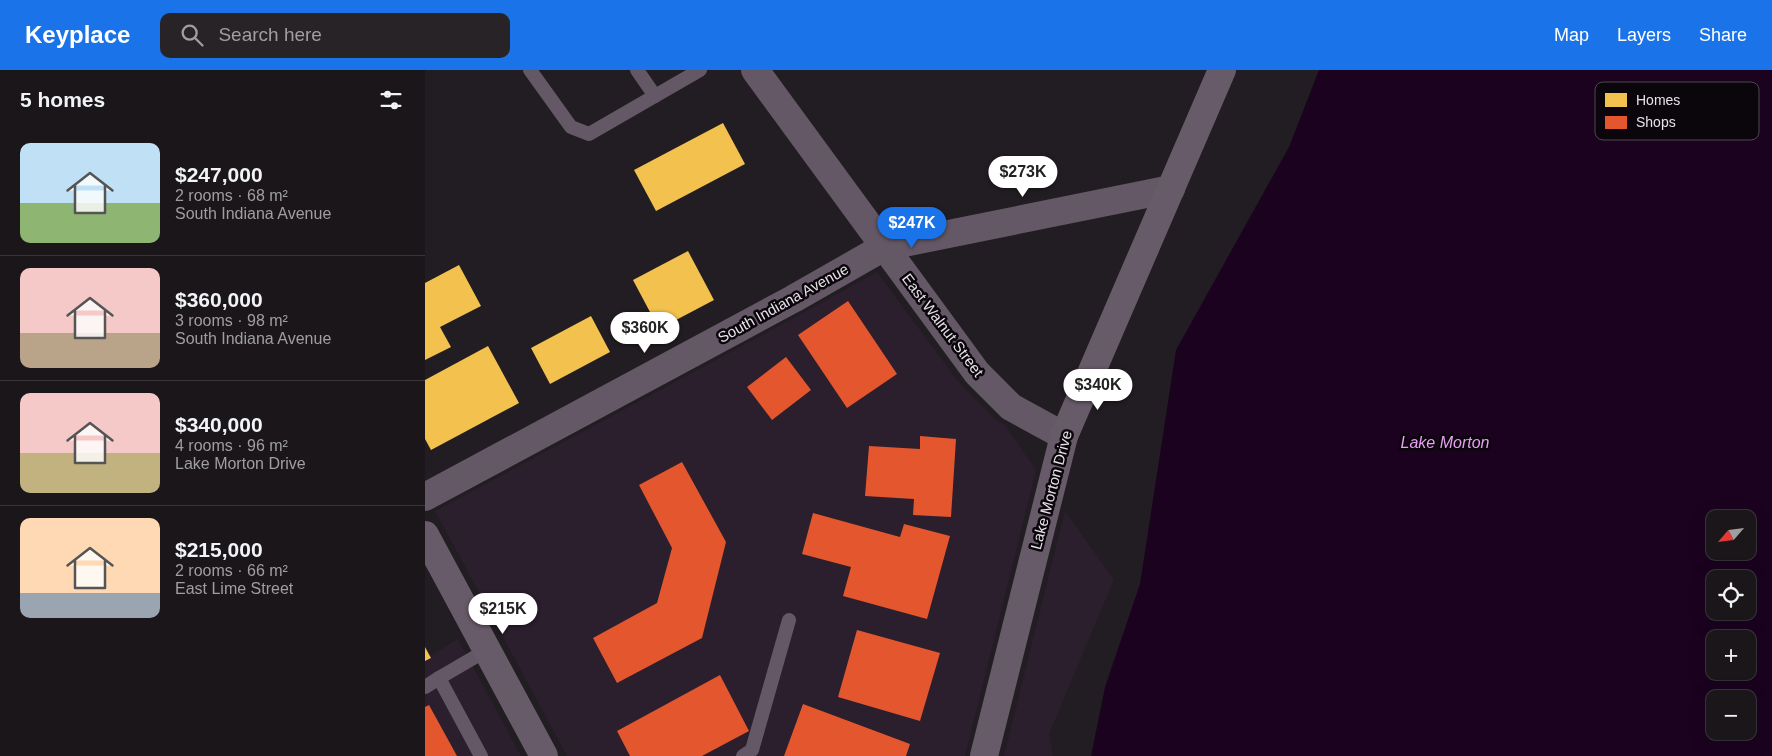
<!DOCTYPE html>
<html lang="en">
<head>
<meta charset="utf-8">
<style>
  body { margin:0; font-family:Helvetica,sans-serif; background:#272327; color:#f1f3f6; height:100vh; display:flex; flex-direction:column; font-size:19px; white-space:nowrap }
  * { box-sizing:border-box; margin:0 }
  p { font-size:16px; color:#9f9fa2 }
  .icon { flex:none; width:28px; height:28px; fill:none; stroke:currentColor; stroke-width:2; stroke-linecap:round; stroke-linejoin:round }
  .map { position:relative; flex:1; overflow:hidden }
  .drawer { display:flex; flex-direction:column; background:#1a161a; width:425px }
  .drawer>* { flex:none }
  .needle { width:32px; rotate:242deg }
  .tools { position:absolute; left:1281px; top:440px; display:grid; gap:10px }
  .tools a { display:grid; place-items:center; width:50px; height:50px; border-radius:10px; background:#1a161a; box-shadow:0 5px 20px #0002,0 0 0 1px #383539; font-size:25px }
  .price { position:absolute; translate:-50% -42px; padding:0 11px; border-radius:18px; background:#fff; color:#222; font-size:16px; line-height:32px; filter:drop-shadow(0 1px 2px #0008) }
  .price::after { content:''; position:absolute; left:50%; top:30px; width:15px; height:11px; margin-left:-8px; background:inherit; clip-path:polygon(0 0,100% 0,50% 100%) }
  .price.selected { background:#1a73e8; color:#fff }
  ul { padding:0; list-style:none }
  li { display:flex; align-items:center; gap:15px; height:125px; padding:0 20px }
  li+li { border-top:1px solid #383539 }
  li span { display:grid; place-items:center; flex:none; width:140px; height:100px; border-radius:10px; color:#555 }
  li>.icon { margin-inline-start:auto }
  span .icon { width:60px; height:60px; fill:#fffc; stroke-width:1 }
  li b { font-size:21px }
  h2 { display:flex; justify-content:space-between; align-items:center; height:60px; padding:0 20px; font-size:21px }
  header { display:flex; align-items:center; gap:30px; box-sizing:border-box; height:70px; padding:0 25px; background:#1a73e8; color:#fff }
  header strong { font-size:24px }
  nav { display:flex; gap:28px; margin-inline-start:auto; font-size:18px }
  .search { width:350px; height:45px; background:#272327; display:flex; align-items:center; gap:12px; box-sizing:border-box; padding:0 18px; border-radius:10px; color:#9f9fa2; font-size:19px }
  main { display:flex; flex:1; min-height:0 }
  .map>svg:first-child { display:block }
  .built { fill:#2b1e2d }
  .water { fill:#1b0320; fill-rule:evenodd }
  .homes { fill:#f2c14e }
  .shops { fill:#e4572e }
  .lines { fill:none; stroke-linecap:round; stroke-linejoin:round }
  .lane { stroke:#645866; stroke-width:14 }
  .street { stroke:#645866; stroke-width:28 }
  .secondary { stroke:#685b69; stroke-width:28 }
  .labels { text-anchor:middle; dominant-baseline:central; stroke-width:5; stroke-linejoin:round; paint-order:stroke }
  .street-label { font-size:15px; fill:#e8e1e9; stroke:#0a060b }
  .water-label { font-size:16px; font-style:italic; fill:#e89ff4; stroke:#0a060b }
  .key { fill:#0a060b; stroke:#4d484e; stroke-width:1 }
  .key-label { font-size:14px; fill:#e8e1e9 }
</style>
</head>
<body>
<header>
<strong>Keyplace</strong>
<div class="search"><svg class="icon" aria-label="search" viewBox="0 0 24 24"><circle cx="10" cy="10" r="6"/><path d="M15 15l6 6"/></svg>Search here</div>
<nav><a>Map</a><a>Layers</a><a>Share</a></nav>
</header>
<main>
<section class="drawer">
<h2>5 homes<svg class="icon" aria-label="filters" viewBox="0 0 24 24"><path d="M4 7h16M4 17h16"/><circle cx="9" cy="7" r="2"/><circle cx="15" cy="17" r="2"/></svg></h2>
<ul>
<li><span style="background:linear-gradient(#bfe0f5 60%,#8fb573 0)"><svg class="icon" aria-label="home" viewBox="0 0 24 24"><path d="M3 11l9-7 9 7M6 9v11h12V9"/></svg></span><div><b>$247,000</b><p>2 rooms · 68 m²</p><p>South Indiana Avenue</p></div></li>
<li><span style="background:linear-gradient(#f6c9c9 65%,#b9a48a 0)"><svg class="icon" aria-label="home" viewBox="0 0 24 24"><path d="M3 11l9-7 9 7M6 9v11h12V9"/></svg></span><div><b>$360,000</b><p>3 rooms · 98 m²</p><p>South Indiana Avenue</p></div></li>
<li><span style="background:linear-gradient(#f6c9c9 60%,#c2b280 0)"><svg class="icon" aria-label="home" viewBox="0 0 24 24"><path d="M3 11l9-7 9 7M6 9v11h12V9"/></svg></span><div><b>$340,000</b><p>4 rooms · 96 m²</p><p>Lake Morton Drive</p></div></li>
<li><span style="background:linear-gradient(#ffd9b3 75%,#9aa5b1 0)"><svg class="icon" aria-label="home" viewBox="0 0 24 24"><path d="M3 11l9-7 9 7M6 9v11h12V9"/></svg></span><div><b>$215,000</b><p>2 rooms · 66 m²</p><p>East Lime Street</p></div></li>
</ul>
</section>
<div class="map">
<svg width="1347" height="686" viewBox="0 0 1347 686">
  <rect width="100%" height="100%" fill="#221d22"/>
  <g class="built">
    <path d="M452,202L535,314L571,350L580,355L611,400L540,686H142L10,441L376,244Z"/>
    <path d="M640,441L689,510L624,664L628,686H579Z"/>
    <path d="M33,569L96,686H0V589Z"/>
  </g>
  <path class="water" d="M894,0H1347V686H666L680,617L715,514L751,280L864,77ZM1290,449H1322V481H1290ZM1290,509H1322V541H1290ZM1290,569H1322V601H1290ZM1290,629H1322V661H1290Z"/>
  <g class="homes">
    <path d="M298,53L320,94L231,141L209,100Z"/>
    <path d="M263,181L289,230L234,259L208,210Z"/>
    <path d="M34,195L56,236L15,257L26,277L0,290V213Z"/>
    <path d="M166,246L185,282L125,314L106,278Z"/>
    <path d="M63,276L94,333L6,380L0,369V310Z"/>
    <path d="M0,577L6,588L0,591Z"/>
  </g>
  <g class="shops">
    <path d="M423,231L472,304L422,338L373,265Z"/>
    <path d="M361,287L386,320L347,350L322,317Z"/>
    <path d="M495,366L531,369L526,447L488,445L489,429L440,426L444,376L495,379Z"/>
    <path d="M257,392L301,472L277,568L192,613L168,568L232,533L247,478L214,415Z"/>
    <path d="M388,443L475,467L479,454L525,466L502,549L418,526L426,497L377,484Z"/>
    <path d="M432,560L515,583L495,651L413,627Z"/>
    <path d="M295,605L324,661L277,686H205L192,661Z"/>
    <path d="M378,634L485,674L481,686H359Z"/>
    <path d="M4,635L32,686H0V637Z"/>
  </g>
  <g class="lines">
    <g class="lane">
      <path d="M105,0L146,57L164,64L275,0"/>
      <path d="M212,0L230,26"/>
      <path d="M14,608L62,580"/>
      <path d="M0,617L14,608L56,686"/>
      <path d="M318,686L327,680L364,550"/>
    </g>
    <g class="street">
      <path d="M330,0L552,303L586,337L639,366"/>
      <path d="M0,427L368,229L459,177L746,119"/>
    </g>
    <g class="secondary">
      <path d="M0,465L119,686"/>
      <path d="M559,686L639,366L797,0"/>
    </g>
  </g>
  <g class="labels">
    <g class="street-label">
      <text transform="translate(358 233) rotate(-29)">South Indiana Avenue</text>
      <text transform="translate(518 255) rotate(53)">East Walnut Street</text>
      <text transform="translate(626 420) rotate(-75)">Lake Morton Drive</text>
    </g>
    <g class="water-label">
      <text x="1020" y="372">Lake Morton</text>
    </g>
  </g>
  <rect x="1170" y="12" width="164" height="58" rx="8" class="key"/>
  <rect x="1180" y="23" width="22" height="14" fill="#f2c14e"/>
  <rect x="1180" y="46" width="22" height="13" fill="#e4572e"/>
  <g class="key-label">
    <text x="1211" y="35">Homes</text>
    <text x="1211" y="57">Shops</text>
  </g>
</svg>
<div class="tools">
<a><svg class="needle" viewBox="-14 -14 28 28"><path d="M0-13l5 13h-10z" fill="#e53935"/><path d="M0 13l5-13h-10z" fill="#9f9fa2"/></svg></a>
<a><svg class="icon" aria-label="locate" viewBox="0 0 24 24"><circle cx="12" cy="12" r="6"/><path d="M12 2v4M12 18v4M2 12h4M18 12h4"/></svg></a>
<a>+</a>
<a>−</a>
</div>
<b class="price" style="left:598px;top:128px">$273K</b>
<b class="price selected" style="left:487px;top:179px">$247K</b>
<b class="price" style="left:220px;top:284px">$360K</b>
<b class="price" style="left:673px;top:341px">$340K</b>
<b class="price" style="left:78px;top:565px">$215K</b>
</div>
</main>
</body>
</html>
